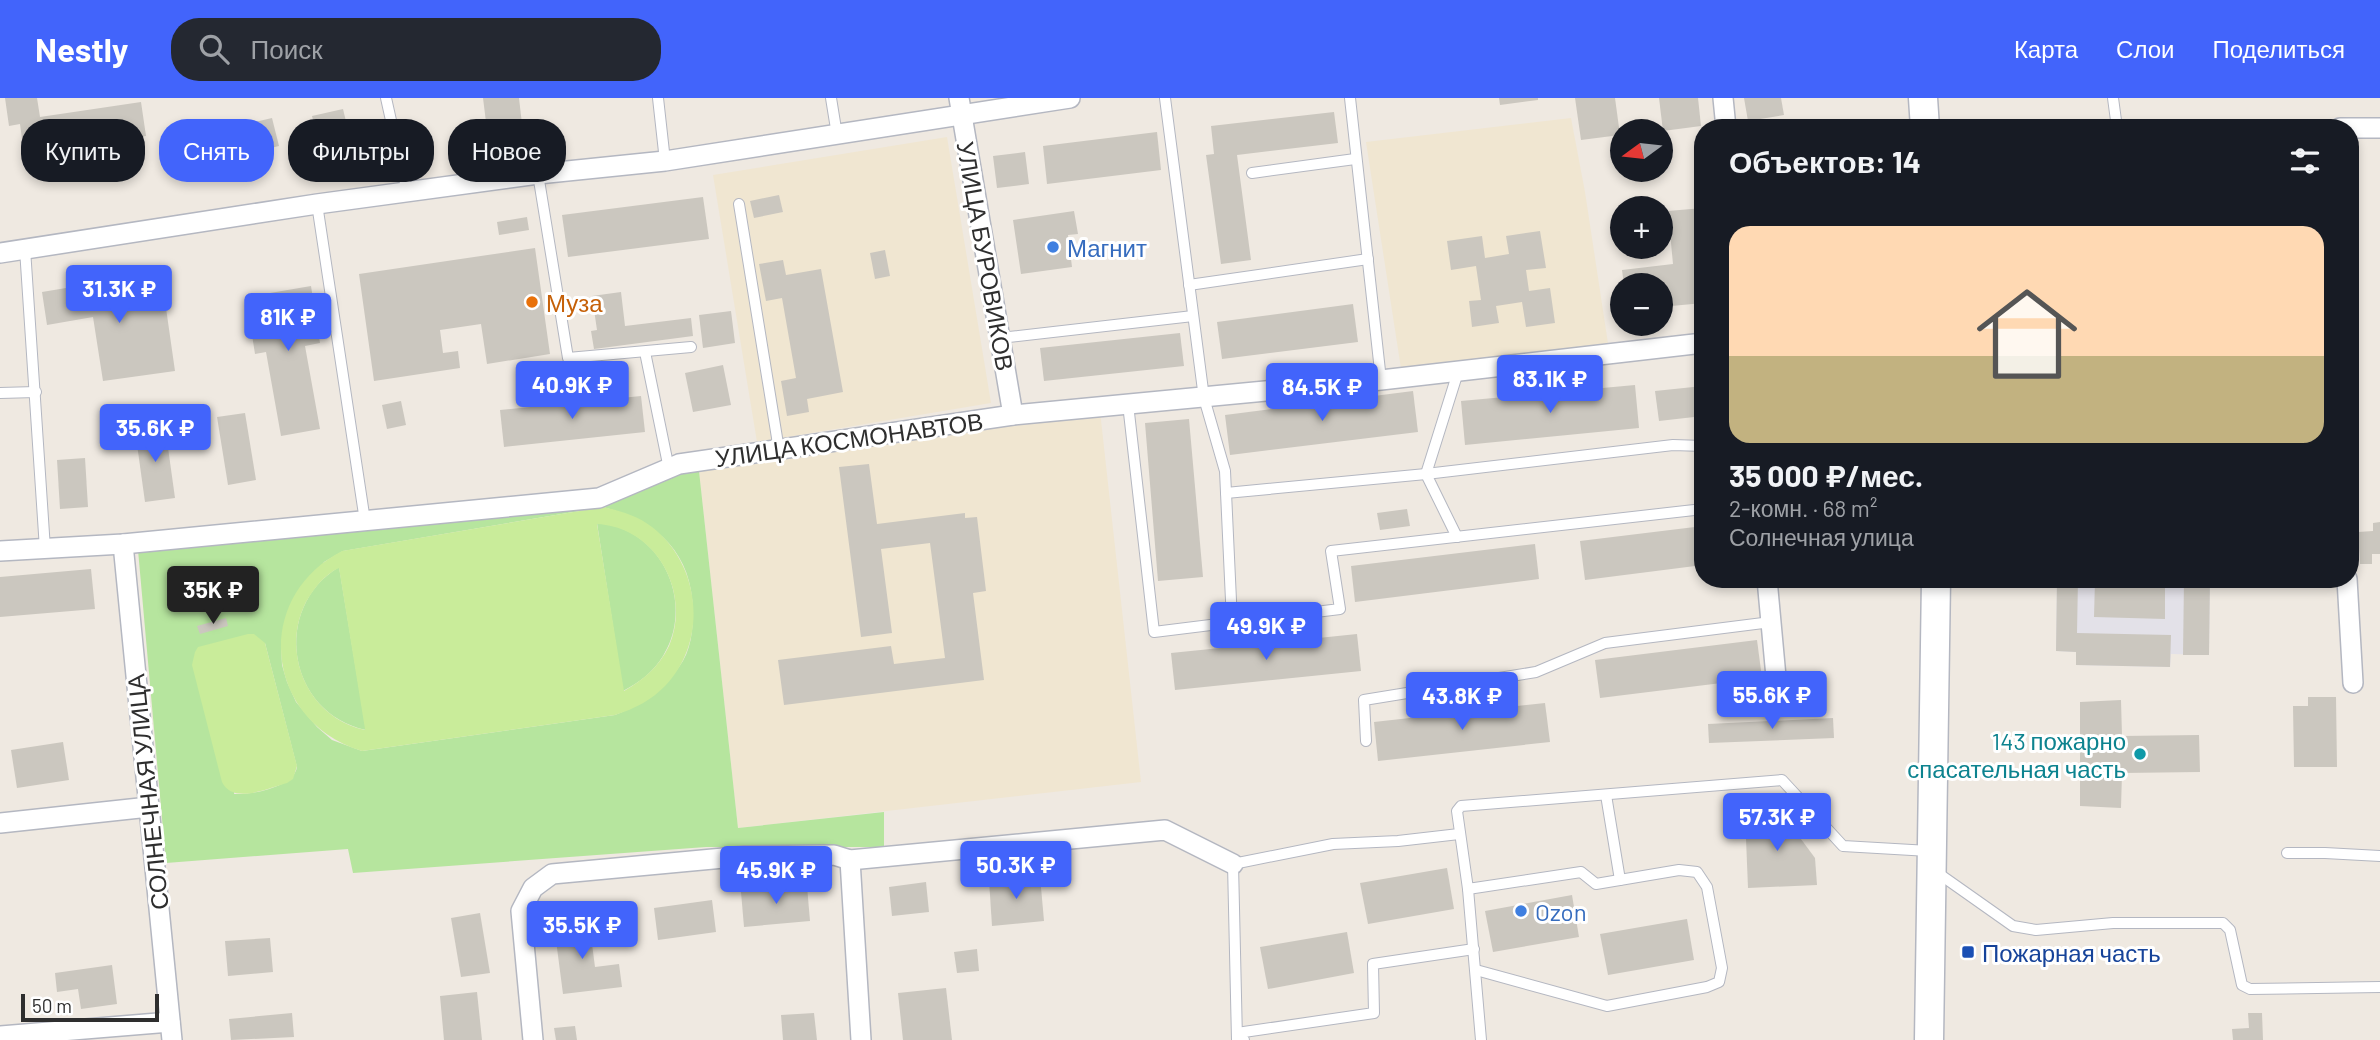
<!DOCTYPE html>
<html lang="ru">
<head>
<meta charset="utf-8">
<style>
  body { margin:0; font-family:Barlow,sans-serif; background:#242831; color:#f1f3f6; height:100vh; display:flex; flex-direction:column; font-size:26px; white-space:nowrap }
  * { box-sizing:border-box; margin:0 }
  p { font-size:23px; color:#9ea1a6 }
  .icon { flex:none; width:38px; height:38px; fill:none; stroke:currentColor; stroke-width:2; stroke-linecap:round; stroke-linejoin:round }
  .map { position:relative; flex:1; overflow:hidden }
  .sheet { position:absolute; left:1694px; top:21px; width:665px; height:469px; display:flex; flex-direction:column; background:#171b24; border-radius:28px; box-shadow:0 4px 10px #0003 }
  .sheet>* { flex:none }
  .hud { position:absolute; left:21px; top:21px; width:665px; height:63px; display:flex; gap:14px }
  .needle { width:46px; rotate:255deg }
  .buttons { position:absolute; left:1610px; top:21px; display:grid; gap:14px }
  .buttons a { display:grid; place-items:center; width:63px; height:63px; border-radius:50%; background:#171b24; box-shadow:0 4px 10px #0003; font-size:35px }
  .scale { position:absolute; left:21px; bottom:18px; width:138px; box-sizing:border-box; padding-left:7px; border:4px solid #2e2e2e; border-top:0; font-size:19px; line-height:24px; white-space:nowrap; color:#2e2e2e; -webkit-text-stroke:5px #fff; paint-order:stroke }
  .price { position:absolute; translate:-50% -60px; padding:0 16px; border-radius:7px; background:#4264fb; color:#fff; font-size:23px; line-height:46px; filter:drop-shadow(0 2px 4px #0008) }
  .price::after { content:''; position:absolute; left:50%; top:42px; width:21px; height:16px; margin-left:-10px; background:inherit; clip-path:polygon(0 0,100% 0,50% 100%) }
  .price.selected { background:#222; color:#fff }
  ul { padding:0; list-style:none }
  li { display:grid; align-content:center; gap:14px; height:371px; padding:0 35px }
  li span { display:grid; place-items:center; height:217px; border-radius:21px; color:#555 }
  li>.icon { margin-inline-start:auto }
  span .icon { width:126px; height:126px; fill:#fffc; stroke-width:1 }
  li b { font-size:30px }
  h2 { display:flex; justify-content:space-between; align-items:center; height:84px; padding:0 35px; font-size:30px }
  .tag { padding:0 24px; border-radius:28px; background:#171b24; box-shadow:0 4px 10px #0003; font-size:24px; line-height:63px }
  .tag.selected { background:#4264fb; color:#fff }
  header { display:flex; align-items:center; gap:42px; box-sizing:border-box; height:98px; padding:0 35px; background:#4264fb; color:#fff }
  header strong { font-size:33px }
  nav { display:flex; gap:38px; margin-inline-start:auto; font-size:24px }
  .search { width:490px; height:63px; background:#242831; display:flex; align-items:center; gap:18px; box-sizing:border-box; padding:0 24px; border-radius:28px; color:#9ea1a6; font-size:26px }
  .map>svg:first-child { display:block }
  .industrial { fill:#e3e1e8 }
  .education { fill:#f0e6d1 }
  .green { fill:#b6e59e; fill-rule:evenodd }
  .pitch { fill:#c9ec9a; fill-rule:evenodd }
  .building { fill:#cbc7bf }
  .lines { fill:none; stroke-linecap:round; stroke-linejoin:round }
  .lane-casing { stroke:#b4b7c1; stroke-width:12 }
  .street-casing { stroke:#b4b7c1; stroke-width:22 }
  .secondary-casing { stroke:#b4b7c1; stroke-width:31 }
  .lane { stroke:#fff; stroke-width:10 }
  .street { stroke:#fff; stroke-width:19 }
  .secondary { stroke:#fff; stroke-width:28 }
  .shop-dot { fill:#3f7fe0; stroke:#fff; stroke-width:2.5 }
  .food-dot { fill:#e8710a; stroke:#fff; stroke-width:2.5 }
  .culture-dot { fill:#0f9aa8; stroke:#fff; stroke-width:2.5 }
  .transit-dot { fill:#1a4fb4; stroke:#fff; stroke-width:2.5 }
  .labels { text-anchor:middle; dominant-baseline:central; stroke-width:6; stroke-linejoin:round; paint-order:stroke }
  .shop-label { font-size:24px; fill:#366cbe; stroke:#fff; text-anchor:start }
  .street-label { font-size:24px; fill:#2e2e2e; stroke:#fff }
  .food-label { font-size:24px; fill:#c56008; stroke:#fff; text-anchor:start }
  .culture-label { font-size:24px; fill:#0d838f; stroke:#fff; text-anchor:end }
  .transit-label { font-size:24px; fill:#164399; stroke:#fff; text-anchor:start }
</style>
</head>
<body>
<header>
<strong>Nestly</strong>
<div class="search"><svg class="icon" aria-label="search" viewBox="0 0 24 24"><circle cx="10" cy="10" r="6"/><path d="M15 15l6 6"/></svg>Поиск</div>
<nav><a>Карта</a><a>Слои</a><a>Поделиться</a></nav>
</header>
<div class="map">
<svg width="2380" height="942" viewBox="0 0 2380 942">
  <rect width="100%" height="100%" fill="#efe9e1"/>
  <path class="industrial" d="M2057,481H2210L2209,557L2171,556L2170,569L2076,567V554L2056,553Z"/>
  <g class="education">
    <path d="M1571,20L1585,94L1609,252L1402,277L1366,44Z"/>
    <path d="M947,39L991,305L757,344L713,77Z"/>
    <path d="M1100,313L1141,684L738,730L699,373L951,337Z"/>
  </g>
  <g class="green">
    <path d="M699,373L738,730L884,714V749H706L353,775L348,751L166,765L138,452L451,420L670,376ZM603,409C657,423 692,454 693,513C693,532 691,553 679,569C673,578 663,584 655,591C642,602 632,611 615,617L362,653L332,642L317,629L296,604L287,584L282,567L281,548L324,464L343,453ZM265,545L297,669C294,689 252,697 234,696Z"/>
    <path d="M597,425C605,426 615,427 623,431C671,451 691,514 663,558C653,574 640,584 623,593Z"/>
    <path d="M339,469L366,632C287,615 271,510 339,469Z"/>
  </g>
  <g class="pitch">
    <path d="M603,409C621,413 638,418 652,429C701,467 708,542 666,587C652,602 634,611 615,617L362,653C265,624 251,500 342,453ZM597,426C656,429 692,494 669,548C659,569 643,582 624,593ZM339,470L365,631V632C308,620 280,555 306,504C314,490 325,476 339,470Z"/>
    <path d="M248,536H254L265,545L297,668L293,681L287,685C268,690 233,707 222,684L192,567L195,554L198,549Z"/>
  </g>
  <g class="building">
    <path d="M5,0H37L40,19L141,4L146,38L24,56L20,26L9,28Z"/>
    <path d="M483,0H519L523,35L488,40Z"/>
    <path d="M1499,0H1538V2L1500,7Z"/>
    <path d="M1575,0H1615L1620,37L1581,42Z"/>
    <path d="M1659,0H1698L1701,28L1663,33Z"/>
    <path d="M1744,0H1781L1784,17L1748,23Z"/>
    <path d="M343,11L350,40L319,46L312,18Z"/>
    <path d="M1334,14L1338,45L1237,57L1251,162L1221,166L1206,57L1214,56L1211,28Z"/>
    <path d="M272,20L279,48L245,56L238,28Z"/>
    <path d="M1157,34L1161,72L1047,86L1043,48Z"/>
    <path d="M1025,54L1029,86L997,90L993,58Z"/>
    <path d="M779,97L783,114L754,120L750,103Z"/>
    <path d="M703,99L709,141L568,159L562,117Z"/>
    <path d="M1703,110V205L1661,209V187H1624L1622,172L1673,166L1668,113Z"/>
    <path d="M1074,113L1078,136L1068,137L1072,169L1021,176L1013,122Z"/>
    <path d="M527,119L529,132L499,137L497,124Z"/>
    <path d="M1540,133L1546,170L1526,172L1529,193L1550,190L1555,225L1526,229L1522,204L1496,208L1499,225L1472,229L1469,203L1481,202L1476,168L1451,172L1447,143L1482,138L1485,160L1509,156L1506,138Z"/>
    <path d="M535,150L550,256L487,266L481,226L440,232L443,255L458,253L460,270L374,283L359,176Z"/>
    <path d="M885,152L890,178L875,181L870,155Z"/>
    <path d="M783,162L786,177L821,171L843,294L807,301L809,314L787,318L781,283L796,280L782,200L766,203L759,166Z"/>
    <path d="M138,178L141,199L164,196L175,273L103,283L93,219L47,227L42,194Z"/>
    <path d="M311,188L320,245L305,248L320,331L281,338L266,254L255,256L246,199Z"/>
    <path d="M621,194L625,228L691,220L693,238L594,251L591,233L597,232L592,198Z"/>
    <path d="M1353,206L1358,244L1222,261L1217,224Z"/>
    <path d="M731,213L735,245L703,250L699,217Z"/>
    <path d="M1180,235L1184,268L1044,283L1040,250Z"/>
    <path d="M723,267L731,307L693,314L685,275Z"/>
    <path d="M1635,287L1639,330L1465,347L1461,303Z"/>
    <path d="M1703,288V318L1659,323L1655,293Z"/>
    <path d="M1413,293L1418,334L1230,357L1225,317Z"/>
    <path d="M641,298L645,334L504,349L500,312Z"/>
    <path d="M401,303L406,327L387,331L382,307Z"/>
    <path d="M245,315L256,382L228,387L217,319Z"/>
    <path d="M1189,321L1203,479L1158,483L1145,325Z"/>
    <path d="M165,328L175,400L145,404L135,332Z"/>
    <path d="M85,360L88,409L60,411L57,362Z"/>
    <path d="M869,366L877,426L965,415V420L977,419L986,493L973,495L984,582L784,607L778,562L891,548L894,566L945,560L930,445L881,451L892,535L861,539L839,369Z"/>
    <path d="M1407,411L1410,428L1380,432L1377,415Z"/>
    <path d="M2380,424V456H2372V466H2360L2358,434L2373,433V425Z"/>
    <path d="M1703,428V467L1585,482L1580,443Z"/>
    <path d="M1535,446L1539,481L1355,504L1351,468Z"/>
    <path d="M91,471L95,511L0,519V479Z"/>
    <path d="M2057,481H2078L2077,535L2171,537L2170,569L2076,567V554L2056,553Z"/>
    <path d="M2184,481H2210L2209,557H2183Z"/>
    <path d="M2095,482L2165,484V521L2094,519Z"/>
    <path d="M226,520L228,528L200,536L197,528Z"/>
    <path d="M1357,536L1361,573L1175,592L1171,555Z"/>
    <path d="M1757,542L1762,580L1600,600L1595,562Z"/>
    <path d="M2308,599H2336L2337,669H2294L2293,608H2308Z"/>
    <path d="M2121,602L2122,638L2199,637L2200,674L2122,675L2121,710L2080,708V604Z"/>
    <path d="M1545,605L1550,644L1378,663L1374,624Z"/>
    <path d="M1833,620L1834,640L1709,645L1708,626Z"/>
    <path d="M63,644L69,682L17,690L11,652Z"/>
    <path d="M1781,714L1815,760L1817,787L1748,790L1745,716Z"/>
    <path d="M1447,770L1454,811L1368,826L1360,785Z"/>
    <path d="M1040,778L1044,823L992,828L989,782Z"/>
    <path d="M926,784L929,814L892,818L889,789Z"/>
    <path d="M807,788L810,823L744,829L741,794Z"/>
    <path d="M1572,797L1579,839L1493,854L1485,813Z"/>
    <path d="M712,802L716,834L658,842L654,810Z"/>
    <path d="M480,815L490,875L461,879L451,820Z"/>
    <path d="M1687,821L1694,862L1608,877L1600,836Z"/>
    <path d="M589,823L595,869L619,866L622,889L563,896L554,827Z"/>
    <path d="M1347,834L1354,875L1268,891L1260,849Z"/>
    <path d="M270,840L273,874L228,878L225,843Z"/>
    <path d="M977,851L979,873L957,875L954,854Z"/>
    <path d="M112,867L117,906L81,911L78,891L57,894L55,875Z"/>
    <path d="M946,890L952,942H903L898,895Z"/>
    <path d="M477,894L482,942H444L440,898Z"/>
    <path d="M292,915L294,939L231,942L229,921Z"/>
    <path d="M814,915L817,942H783L781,917Z"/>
    <path d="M2248,915H2262L2263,942H2233L2232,931L2249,930Z"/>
    <path d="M575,928L577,942H556L554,930Z"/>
  </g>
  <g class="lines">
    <defs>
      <g id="lane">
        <path d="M386,0L407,94"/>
        <path d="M658,0L665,63"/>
        <path d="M831,0L837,37"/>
        <path d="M1165,0L1204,300L1225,373L1232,524"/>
        <path d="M1350,0L1381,282"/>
        <path d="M2113,0L2117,30"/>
        <path d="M1252,75L1355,61"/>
        <path d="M538,76L568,260L691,249"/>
        <path d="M317,106L365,423"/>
        <path d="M739,106L779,352"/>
        <path d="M25,151L45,451"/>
        <path d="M1189,187L1368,161"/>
        <path d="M1000,240L1193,218"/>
        <path d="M645,254L669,371"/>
        <path d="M0,295L36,294"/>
        <path d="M1128,306L1154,534L1340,511L1331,453L1703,411"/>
        <path d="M1226,395L1426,376L1673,347L1703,348"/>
        <path d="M1457,439L1426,376L1458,274"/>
        <path d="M1366,643L1364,602L1536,574L1605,545L1771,524"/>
        <path d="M1606,697L1620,782"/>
        <path d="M2287,755H2325L2380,758"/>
        <path d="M1935,773L2013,828L2036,832L2113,825H2223L2230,832L2242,887L2250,891L2380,889"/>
        <path d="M1468,791L1481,942"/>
        <path d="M1476,872L1607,908L1707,889L1719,884L1722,870L1707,789L1697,774L1679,772L1596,786L1581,774L1468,791L1457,713L1461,708L1782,682L1843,748L1929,753"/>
        <path d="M1237,942L1233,766L1333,746L1398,743L1459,736"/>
        <path d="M1244,942L1237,935L1374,915L1373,866L1474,851"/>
      </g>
      <g id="street">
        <path d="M959,0L1013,317"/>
        <path d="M1723,0L1726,30"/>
        <path d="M2340,30H2380"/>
        <path d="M0,155L317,106L538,76L665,63L1070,0"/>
        <path d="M123,446L172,942"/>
        <path d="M0,453L123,446L599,400L679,366L1013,317L1381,282L1703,245"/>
        <path d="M1767,481L1776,579"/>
        <path d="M2347,481L2353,585"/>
        <path d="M0,725L149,709"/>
        <path d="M850,762L861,942"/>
        <path d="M0,938L170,924"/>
        <path d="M533,942L521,813L533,790L552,776L745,758L834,757L850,762L1165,732L1233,766"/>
      </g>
      <g id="secondary">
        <path d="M1923,0L1925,30"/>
        <path d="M1929,942L1936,481"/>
      </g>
    </defs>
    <use href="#lane" class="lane-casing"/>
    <use href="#street" class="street-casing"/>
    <use href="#secondary" class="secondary-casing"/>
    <use href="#lane" class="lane"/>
    <use href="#street" class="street"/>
    <use href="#secondary" class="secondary"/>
  </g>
  <g class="shop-dot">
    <circle cx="1053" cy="149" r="7"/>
    <circle cx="1521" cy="813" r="7"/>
  </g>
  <circle class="food-dot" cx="532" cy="204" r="7"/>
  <circle class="culture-dot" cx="2140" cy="656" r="7"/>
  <rect class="transit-dot" x="1961" y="847" width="14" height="14" rx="3.5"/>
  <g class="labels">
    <g class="shop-label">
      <text x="1067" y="149">Магнит</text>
      <text x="1535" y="813">Ozon</text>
    </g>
    <g class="street-label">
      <text transform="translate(986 158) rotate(80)">УЛИЦА БУРОВИКОВ</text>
      <text transform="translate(849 341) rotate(-8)">УЛИЦА КОСМОНАВТОВ</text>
      <text transform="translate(147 694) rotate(-96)">СОЛНЕЧНАЯ УЛИЦА</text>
    </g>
    <g class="food-label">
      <text x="546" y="204">Муза</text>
    </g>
    <g class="culture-label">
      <text x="2126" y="642">143 пожарно<tspan x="2126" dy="28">спасательная часть</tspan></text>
    </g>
    <g class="transit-label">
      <text x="1982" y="854">Пожарная часть</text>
    </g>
  </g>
</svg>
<div class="buttons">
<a><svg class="needle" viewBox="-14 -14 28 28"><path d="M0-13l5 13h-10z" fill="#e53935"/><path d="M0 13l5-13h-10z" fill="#9ea1a6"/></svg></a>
<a>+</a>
<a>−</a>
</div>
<div class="scale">50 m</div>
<b class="price" style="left:119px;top:227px">31.3K ₽</b>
<b class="price" style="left:288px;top:255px">81K ₽</b>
<b class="price" style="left:1550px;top:317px">83.1K ₽</b>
<b class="price" style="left:572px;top:323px">40.9K ₽</b>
<b class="price" style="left:1322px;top:325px">84.5K ₽</b>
<b class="price" style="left:155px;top:366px">35.6K ₽</b>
<b class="price selected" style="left:213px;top:528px">35K ₽</b>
<b class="price" style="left:1266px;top:564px">49.9K ₽</b>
<b class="price" style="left:1772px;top:633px">55.6K ₽</b>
<b class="price" style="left:1462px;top:634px">43.8K ₽</b>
<b class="price" style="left:1777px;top:755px">57.3K ₽</b>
<b class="price" style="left:1016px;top:803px">50.3K ₽</b>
<b class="price" style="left:776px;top:808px">45.9K ₽</b>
<b class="price" style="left:582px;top:863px">35.5K ₽</b>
<div class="hud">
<a class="tag">Купить</a>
<a class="tag selected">Снять</a>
<a class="tag">Фильтры</a>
<a class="tag">Новое</a>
</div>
<section class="sheet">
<h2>Объектов: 14<svg class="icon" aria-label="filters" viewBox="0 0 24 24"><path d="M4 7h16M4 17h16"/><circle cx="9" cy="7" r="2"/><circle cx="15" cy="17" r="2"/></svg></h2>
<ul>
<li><span style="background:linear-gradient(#ffd9b3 60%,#c2b280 0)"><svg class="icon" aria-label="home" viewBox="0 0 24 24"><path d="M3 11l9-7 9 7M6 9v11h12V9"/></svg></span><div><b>35 000 ₽/мес.</b><p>2-комн. · 68 m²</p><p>Солнечная улица</p></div></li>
</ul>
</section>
</div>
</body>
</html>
